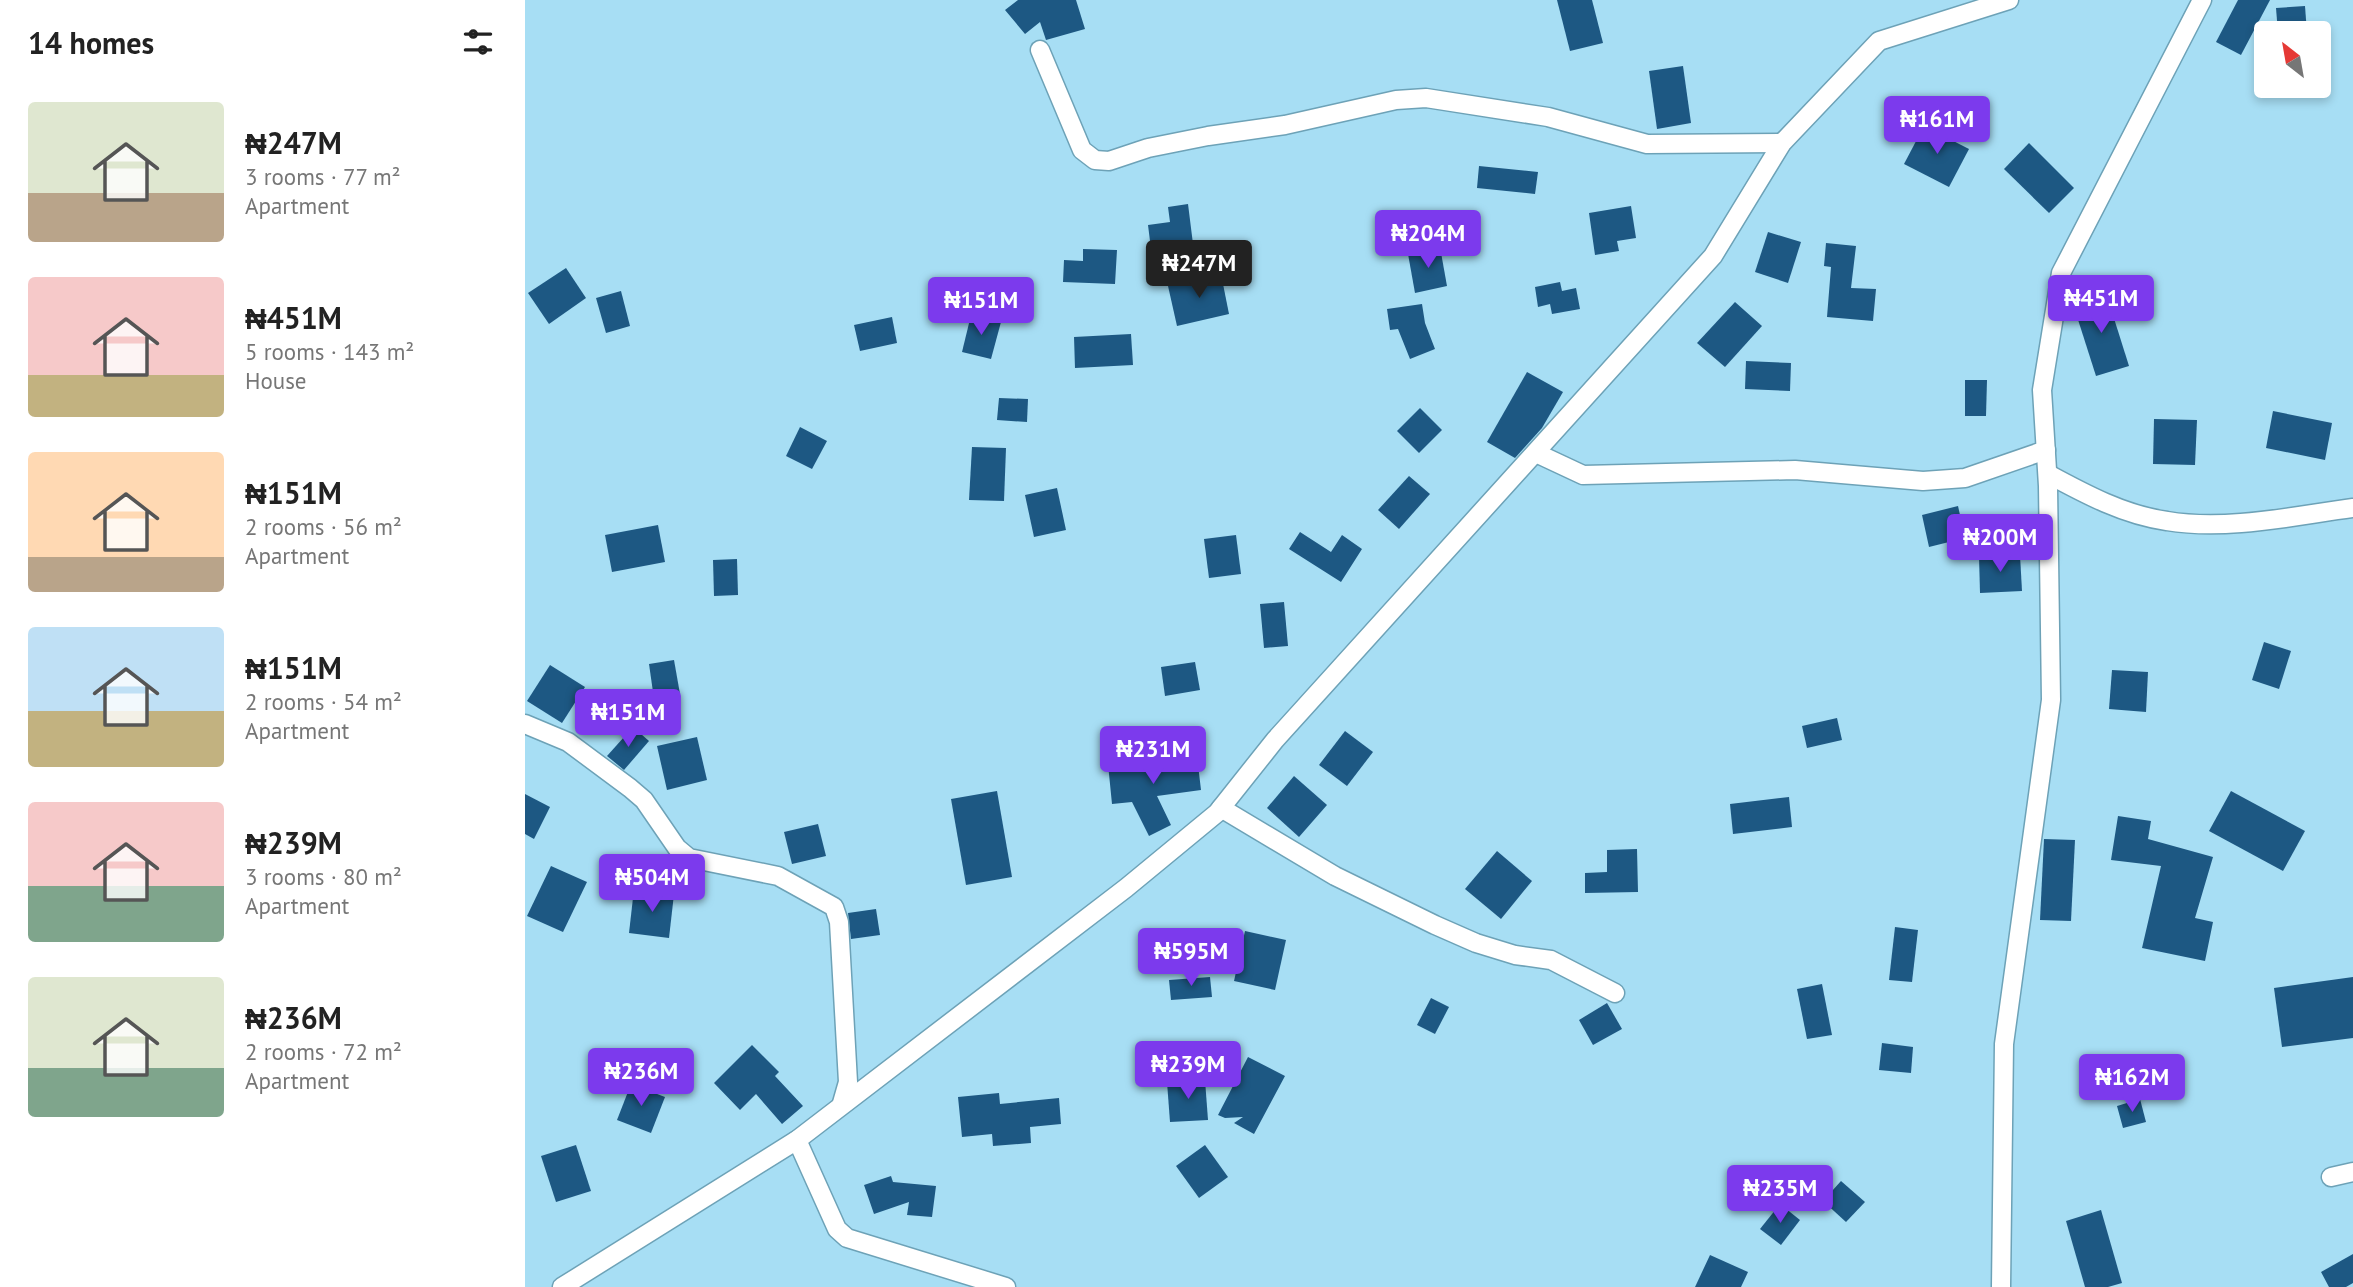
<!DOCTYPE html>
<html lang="en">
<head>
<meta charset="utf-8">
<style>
  body { margin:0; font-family:"PT Sans",sans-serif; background:#f2f2f2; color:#222; height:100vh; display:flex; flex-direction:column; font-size:26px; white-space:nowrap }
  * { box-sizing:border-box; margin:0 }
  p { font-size:23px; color:#767676 }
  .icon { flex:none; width:38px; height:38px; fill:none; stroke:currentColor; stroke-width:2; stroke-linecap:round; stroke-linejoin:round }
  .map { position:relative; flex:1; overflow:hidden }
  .details { display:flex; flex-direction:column; background:#fff; width:525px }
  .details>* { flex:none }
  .needle { width:46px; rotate:329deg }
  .fabs { position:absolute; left:1729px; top:21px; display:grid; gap:14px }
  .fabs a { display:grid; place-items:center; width:77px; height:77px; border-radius:7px; background:#fff; box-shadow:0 4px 10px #0003; font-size:35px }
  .price { position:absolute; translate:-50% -60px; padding:0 16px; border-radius:7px; background:#7c3aed; color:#fff; font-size:23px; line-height:46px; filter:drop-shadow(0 2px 4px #0008) }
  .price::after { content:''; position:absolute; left:50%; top:42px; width:21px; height:16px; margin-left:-10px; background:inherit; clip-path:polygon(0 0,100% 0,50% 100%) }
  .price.selected { background:#222; color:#fff }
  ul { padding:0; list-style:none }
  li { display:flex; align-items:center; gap:21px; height:175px; padding:0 28px }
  li span { display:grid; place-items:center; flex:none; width:196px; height:140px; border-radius:7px; color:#555 }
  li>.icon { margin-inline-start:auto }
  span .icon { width:84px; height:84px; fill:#fffc; stroke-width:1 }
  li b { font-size:30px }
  h2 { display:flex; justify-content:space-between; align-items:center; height:84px; padding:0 28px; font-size:30px }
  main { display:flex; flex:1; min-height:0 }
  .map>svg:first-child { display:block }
  .building { fill:#1d5883 }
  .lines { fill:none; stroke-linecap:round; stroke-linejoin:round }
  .minor-casing { stroke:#6da2b7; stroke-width:21 }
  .minor { stroke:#fff; stroke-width:18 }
</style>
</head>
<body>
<main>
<section class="details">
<h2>14 homes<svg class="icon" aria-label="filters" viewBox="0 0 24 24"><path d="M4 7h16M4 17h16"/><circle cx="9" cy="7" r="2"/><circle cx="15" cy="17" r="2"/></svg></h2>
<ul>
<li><span style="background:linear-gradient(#dfe7d0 65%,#b9a48a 0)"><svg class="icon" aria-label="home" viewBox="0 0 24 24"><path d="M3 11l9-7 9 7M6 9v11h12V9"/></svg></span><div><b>₦247M</b><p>3 rooms · 77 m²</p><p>Apartment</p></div></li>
<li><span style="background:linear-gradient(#f6c9c9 70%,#c2b280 0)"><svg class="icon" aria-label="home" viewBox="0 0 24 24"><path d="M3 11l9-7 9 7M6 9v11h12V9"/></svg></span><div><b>₦451M</b><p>5 rooms · 143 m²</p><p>House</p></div></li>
<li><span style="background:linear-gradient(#ffd9b3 75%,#b9a48a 0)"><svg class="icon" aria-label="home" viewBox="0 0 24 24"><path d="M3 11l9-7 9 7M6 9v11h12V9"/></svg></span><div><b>₦151M</b><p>2 rooms · 56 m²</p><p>Apartment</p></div></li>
<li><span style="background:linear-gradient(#bfe0f5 60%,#c2b280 0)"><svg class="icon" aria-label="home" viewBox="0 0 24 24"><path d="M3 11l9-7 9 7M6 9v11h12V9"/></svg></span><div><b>₦151M</b><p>2 rooms · 54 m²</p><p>Apartment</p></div></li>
<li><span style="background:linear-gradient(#f6c9c9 60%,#7fa58c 0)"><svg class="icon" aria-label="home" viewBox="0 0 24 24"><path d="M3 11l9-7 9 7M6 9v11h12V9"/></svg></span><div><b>₦239M</b><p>3 rooms · 80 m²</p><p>Apartment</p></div></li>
<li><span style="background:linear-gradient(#dfe7d0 65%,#7fa58c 0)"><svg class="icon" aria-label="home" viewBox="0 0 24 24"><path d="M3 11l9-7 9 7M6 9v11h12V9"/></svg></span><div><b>₦236M</b><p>2 rooms · 72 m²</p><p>Apartment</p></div></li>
</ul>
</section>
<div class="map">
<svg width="1828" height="1287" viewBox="0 0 1828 1287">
  <rect width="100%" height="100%" fill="#a7def4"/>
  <g class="building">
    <path d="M493,0H551L560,29L521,40L515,22L500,34L480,10Z"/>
    <path d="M1032,0H1067L1078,43L1045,51Z"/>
    <path d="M1713,0H1745L1716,55L1691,42Z"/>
    <path d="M1780,6L1782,33H1753L1751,8Z"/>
    <path d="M1158,66L1166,123L1132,129L1124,71Z"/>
    <path d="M1399,126L1444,149L1424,187L1379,164Z"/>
    <path d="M1504,143L1549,188L1524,213L1479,169Z"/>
    <path d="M954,166L1013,172L1010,194L952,188Z"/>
    <path d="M663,204L668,244L626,249L623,225L645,222L643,207Z"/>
    <path d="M1106,206L1111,238L1092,241L1094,251L1070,255L1064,213Z"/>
    <path d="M1243,232L1276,242L1263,283L1230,272Z"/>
    <path d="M1301,243L1331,246L1326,288L1351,289L1348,321L1302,317L1306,267L1299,266Z"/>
    <path d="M915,247L922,286L890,293L883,254Z"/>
    <path d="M558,249L592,250L590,284L538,282L539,260L558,261Z"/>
    <path d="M41,268L61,298L24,324L3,293Z"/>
    <path d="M696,274L704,314L652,326L643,286Z"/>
    <path d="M1035,282L1037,291L1051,288L1055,309L1027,314L1025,304L1013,307L1010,287Z"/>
    <path d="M96,291L105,326L81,333L71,298Z"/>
    <path d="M1581,293L1604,366L1571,376L1548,304Z"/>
    <path d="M1210,302L1237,326L1200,367L1172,343Z"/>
    <path d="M897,304L900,323L910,349L885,359L873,329L865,330L862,309Z"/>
    <path d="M446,315L476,322L466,359L437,352Z"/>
    <path d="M367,317L372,343L335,351L329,325Z"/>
    <path d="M606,334L608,365L550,368L549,337Z"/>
    <path d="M1221,361L1266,363L1265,391L1220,389Z"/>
    <path d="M1002,372L1038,392L1017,428L990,458L962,442Z"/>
    <path d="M1440,380H1462L1461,416H1440Z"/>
    <path d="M474,398L503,399L502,422L472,420Z"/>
    <path d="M895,408L917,430L894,453L872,431Z"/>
    <path d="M1748,411L1807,423L1800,460L1741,448Z"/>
    <path d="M1629,419L1672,420L1670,465L1628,464Z"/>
    <path d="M275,427L302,441L287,469L261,456Z"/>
    <path d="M447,447L481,448L479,501L444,500Z"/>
    <path d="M884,476L905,494L874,529L853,510Z"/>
    <path d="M532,488L541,530L509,537L500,495Z"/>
    <path d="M1433,506L1440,538L1404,547L1397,515Z"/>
    <path d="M133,525L140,562L87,572L80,535Z"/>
    <path d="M775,532L806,552L817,535L837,549L816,582L764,549Z"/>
    <path d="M711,535L716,574L684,578L679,539Z"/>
    <path d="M1495,555L1497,591L1455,593L1454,556Z"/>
    <path d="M212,559L213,595L189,596L188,560Z"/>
    <path d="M759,602L763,646L739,648L735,604Z"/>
    <path d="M1739,642L1766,651L1754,689L1727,680Z"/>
    <path d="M149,660L155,694L129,699L124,664Z"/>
    <path d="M670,662L675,690L640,696L636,667Z"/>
    <path d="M25,665L60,687L37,723L2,701Z"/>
    <path d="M1587,670L1623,672L1621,712L1584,709Z"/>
    <path d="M1312,718L1317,740L1282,748L1277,726Z"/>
    <path d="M108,727L124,741L99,770L82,756Z"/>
    <path d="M820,731L848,752L822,786L794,765Z"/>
    <path d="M172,737L182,780L142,790L132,746Z"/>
    <path d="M672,756L676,790L632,796L646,825L624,836L607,802L587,804L583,764Z"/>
    <path d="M769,776L802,805L774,837L742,808Z"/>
    <path d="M472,791L487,877L441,885L426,799Z"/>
    <path d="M1706,791L1780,831L1758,871L1684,831Z"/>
    <path d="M0,794L25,807L9,839L0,834Z"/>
    <path d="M1264,797L1267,827L1208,834L1205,804Z"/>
    <path d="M1593,816L1626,821L1623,839L1688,857L1670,918L1688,922L1680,961L1617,948L1636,866L1586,860Z"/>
    <path d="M293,824L301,856L267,864L259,832Z"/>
    <path d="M1519,839L1550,840L1546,921L1515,920Z"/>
    <path d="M1112,849L1113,892L1060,893V873L1082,872V850Z"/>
    <path d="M972,851L1007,881L976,919L940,889Z"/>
    <path d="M26,866L62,882L38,932L2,916Z"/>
    <path d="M109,889L149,894L144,938L104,933Z"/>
    <path d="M351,909L355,935L326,939L323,913Z"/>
    <path d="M1370,927L1393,930L1387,982L1364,980Z"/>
    <path d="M720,931L761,940L750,990L709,981Z"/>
    <path d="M685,977L687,997L646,1000L644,980Z"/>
    <path d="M1828,977V1038L1757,1047L1749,988Z"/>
    <path d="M1297,984L1307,1035L1282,1039L1272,989Z"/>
    <path d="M906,998L924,1007L910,1034L892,1025Z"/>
    <path d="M1082,1003L1097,1029L1068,1045L1054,1020Z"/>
    <path d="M1357,1043L1388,1047L1386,1073L1354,1070Z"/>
    <path d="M227,1045L254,1072L250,1076L278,1106L257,1124L231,1094L215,1110L189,1083Z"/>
    <path d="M723,1057L760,1076L729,1134L709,1123L718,1117L700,1118L693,1115Z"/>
    <path d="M680,1080L683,1120L645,1122L642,1082Z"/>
    <path d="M106,1084L140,1097L126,1133L92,1120Z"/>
    <path d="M474,1093L475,1104L534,1098L536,1124L505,1127L506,1143L468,1146L467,1134L437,1137L433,1097Z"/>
    <path d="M1615,1099L1621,1122L1598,1128L1592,1106Z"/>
    <path d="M51,1145L66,1191L31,1202L16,1156Z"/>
    <path d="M680,1145L703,1177L674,1198L651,1166Z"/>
    <path d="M366,1176L368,1182L411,1186L407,1217L382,1215L384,1202L349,1214L339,1185Z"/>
    <path d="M1316,1181L1340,1202L1321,1222L1298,1201Z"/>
    <path d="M1255,1204L1275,1220L1256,1245L1235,1229Z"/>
    <path d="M1576,1210L1597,1283L1583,1287H1560L1541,1221Z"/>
    <path d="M1828,1254V1283L1821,1287H1804L1796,1272Z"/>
    <path d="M1185,1255L1223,1272L1216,1287H1170Z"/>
  </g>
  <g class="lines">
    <defs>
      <g id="minor">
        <path d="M515,50L557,150L570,160L584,161L623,148L683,136L760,125L871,100L901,98L1023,117L1122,144L1257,143"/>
        <path d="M1011,453L1058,475L1270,470L1398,481L1440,478L1521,450"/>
        <path d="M1523,474C1560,494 1599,515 1642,521C1702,531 1768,516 1828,508"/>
        <path d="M0,724L43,742L105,788L119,800L152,848L164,858L253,876L309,907L314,922L323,1082L317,1103"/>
        <path d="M696,808L810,876L910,925L951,943L990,955L1026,960L1090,993"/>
        <path d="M272,1140L312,1229L322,1238L481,1287"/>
        <path d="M1806,1177L1828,1172"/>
        <path d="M37,1287L272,1140L601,888L692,813L750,740L1188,256L1257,143L1354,41L1484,0"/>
        <path d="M1476,1287L1479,1044L1526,700L1523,486L1517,390L1536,273L1677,0"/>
      </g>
    </defs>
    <use href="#minor" class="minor-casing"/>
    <use href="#minor" class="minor"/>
  </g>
</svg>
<div class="fabs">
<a><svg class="needle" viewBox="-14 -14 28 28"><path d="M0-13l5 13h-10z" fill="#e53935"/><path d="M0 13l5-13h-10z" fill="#767676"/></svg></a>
</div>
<b class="price" style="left:1412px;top:156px">₦161M</b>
<b class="price" style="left:903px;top:270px">₦204M</b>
<b class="price selected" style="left:674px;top:300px">₦247M</b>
<b class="price" style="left:1576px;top:335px">₦451M</b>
<b class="price" style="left:456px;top:337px">₦151M</b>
<b class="price" style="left:1475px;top:574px">₦200M</b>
<b class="price" style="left:103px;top:749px">₦151M</b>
<b class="price" style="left:628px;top:786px">₦231M</b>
<b class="price" style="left:127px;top:914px">₦504M</b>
<b class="price" style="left:666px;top:988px">₦595M</b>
<b class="price" style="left:663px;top:1101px">₦239M</b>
<b class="price" style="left:116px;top:1108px">₦236M</b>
<b class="price" style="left:1607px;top:1114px">₦162M</b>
<b class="price" style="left:1255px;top:1225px">₦235M</b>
</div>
</main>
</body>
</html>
